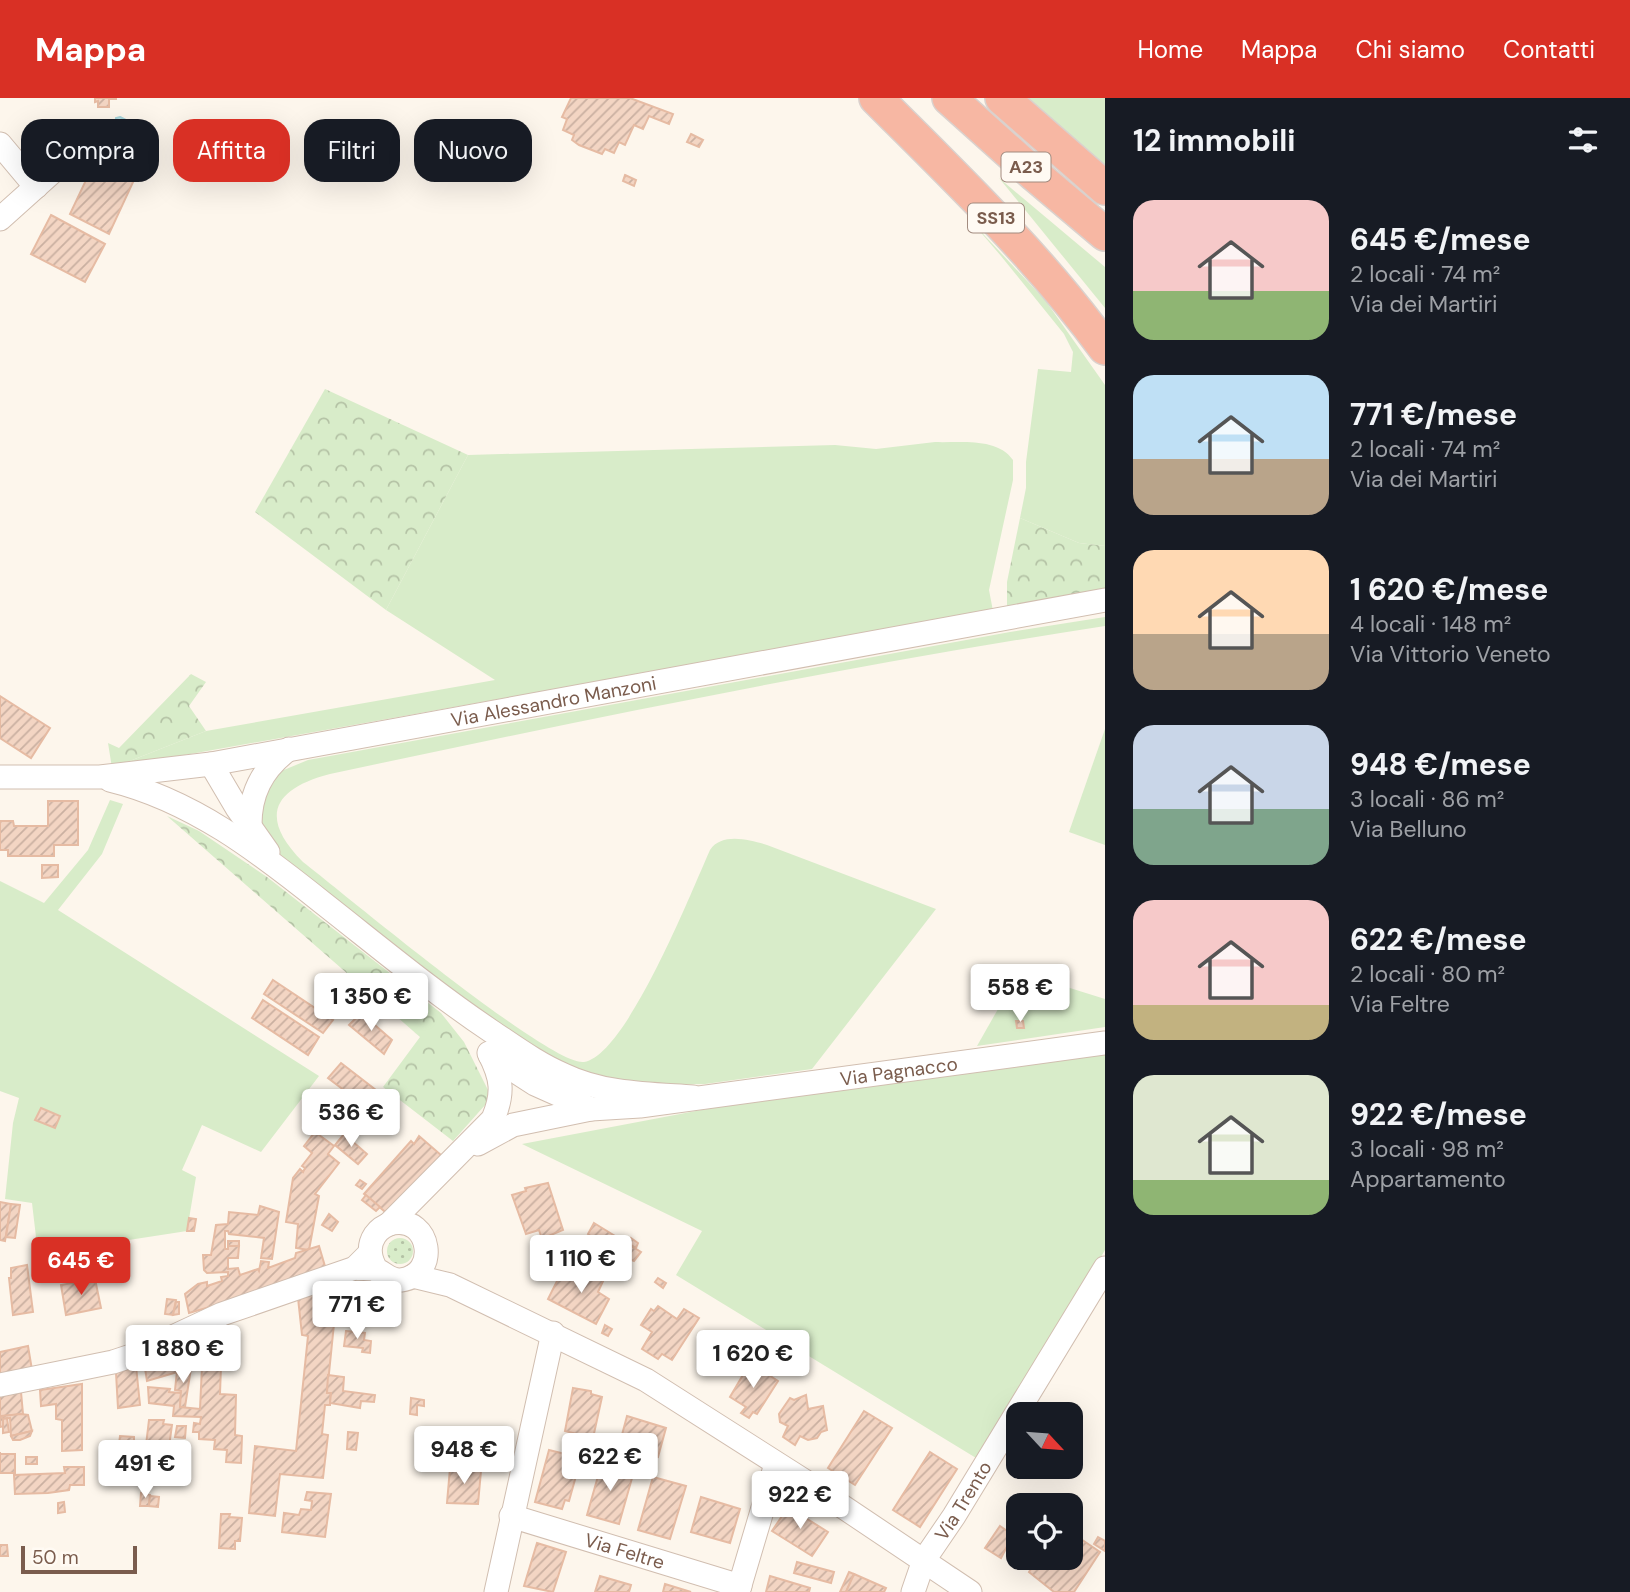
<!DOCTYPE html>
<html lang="it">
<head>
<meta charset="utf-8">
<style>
  body { margin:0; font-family:"DM Sans",sans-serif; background:#20242c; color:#f1f3f6; height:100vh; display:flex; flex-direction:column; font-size:26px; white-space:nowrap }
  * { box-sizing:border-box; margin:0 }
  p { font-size:23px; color:#9ea1a6 }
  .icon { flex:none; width:38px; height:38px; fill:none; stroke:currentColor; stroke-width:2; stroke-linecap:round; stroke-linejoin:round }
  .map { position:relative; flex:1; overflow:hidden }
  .drawer { display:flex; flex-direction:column; background:#171b24; width:525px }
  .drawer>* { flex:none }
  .top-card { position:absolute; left:21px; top:21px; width:665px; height:63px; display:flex; gap:14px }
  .needle { width:46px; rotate:116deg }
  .fabs { position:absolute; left:1006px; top:1304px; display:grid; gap:14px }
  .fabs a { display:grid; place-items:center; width:77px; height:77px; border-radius:14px; background:#171b24; box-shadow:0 7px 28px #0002; font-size:35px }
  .scale { position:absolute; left:21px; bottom:18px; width:116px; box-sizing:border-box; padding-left:7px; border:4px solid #7a5c4d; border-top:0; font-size:19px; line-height:24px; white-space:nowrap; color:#7a5c4d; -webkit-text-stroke:5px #fffaf3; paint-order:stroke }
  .price { position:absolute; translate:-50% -60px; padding:0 16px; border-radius:7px; background:#fff; color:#222; font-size:23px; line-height:46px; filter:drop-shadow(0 2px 4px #0008) }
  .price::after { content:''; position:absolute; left:50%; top:42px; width:21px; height:16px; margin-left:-10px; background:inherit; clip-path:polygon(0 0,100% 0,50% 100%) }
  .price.on { background:#d93025; color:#fff }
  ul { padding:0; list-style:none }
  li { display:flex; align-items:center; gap:21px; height:175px; padding:0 28px }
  li span { display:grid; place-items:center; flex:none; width:196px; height:140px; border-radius:21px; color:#555 }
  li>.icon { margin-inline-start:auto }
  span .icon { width:84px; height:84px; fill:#fffc; stroke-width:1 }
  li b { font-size:30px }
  h2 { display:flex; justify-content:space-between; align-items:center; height:84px; padding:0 28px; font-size:30px }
  .chip { padding:0 24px; border-radius:21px; background:#171b24; box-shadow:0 7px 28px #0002; font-size:24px; line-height:63px }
  .chip.on { background:#d93025; color:#fff }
  header { display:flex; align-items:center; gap:42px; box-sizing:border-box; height:98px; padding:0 35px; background:#d93025; color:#fff }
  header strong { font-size:33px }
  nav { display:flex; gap:38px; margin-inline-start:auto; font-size:24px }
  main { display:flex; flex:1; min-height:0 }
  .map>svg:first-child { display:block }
  .green { fill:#d8ecc9 }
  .forest { fill:url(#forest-crowns) }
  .garden { fill:url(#garden-dots) }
  .water { fill:url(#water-waves); stroke:#a5d3da; stroke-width:2 }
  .building { fill:url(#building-hatch); stroke:#e6bba3; stroke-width:2 }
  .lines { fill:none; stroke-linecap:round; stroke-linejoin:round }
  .minor-casing { stroke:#d1beb0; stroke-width:25 }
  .highway-casing { stroke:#dad1cd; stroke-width:36 }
  .minor { stroke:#fff; stroke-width:23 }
  .highway { stroke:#f7b7a3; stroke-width:33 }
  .labels { text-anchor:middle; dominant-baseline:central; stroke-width:7; stroke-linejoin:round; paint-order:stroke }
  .shield { fill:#fffaf3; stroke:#a28b7f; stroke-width:2 }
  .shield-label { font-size:18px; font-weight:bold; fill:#7a5c4d }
  .street-label { font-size:19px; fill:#7a5c4d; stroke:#fffaf3 }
</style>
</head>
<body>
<header>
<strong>Mappa</strong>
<nav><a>Home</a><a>Mappa</a><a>Chi siamo</a><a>Contatti</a></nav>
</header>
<main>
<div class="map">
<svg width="1105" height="1494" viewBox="0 0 1105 1494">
  <defs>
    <pattern id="forest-crowns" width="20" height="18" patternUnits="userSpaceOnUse" patternTransform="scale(1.75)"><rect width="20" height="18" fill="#d8ecc9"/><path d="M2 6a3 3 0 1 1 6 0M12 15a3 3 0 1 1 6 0" fill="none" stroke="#b4c2a5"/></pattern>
    <pattern id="garden-dots" width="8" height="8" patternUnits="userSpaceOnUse" patternTransform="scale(1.75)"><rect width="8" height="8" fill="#d8ecc9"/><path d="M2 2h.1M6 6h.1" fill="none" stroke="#b4c2a5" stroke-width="1.8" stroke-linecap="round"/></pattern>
    <pattern id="water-waves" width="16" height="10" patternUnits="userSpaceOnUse" patternTransform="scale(1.75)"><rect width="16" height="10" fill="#bfe3e8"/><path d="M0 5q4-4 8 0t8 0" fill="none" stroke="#a0bbbe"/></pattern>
    <pattern id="building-hatch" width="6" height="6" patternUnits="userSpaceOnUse" patternTransform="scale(1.75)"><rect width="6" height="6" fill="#f3d5c3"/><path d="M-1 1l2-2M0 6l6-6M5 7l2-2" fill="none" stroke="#cab0a1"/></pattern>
  </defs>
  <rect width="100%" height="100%" fill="#fdf6ec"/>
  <g class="green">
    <path d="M1026,0H1105V67Z"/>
    <path d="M999,80L1105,169V210Z"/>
    <path d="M971,123L1045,202L1105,287V448L1079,445L1020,420L1026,390V364L1038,271L1071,274L1073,254L1064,236L1001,158Z"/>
    <path d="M935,344C960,345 997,339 1013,362V382L989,492L993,513L112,670L206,633L495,582L386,512L468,357L835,347L876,351Z"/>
    <path d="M1105,519V528C845,568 587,621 330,676C272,691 259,720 303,764C342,794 551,969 584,964C627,957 692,792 710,752C722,734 750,742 767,747L936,811L812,971L705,986L652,987L597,980L529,952L275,754L261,726V710L266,694L279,674L308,662L1010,534Z"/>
    <path d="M1105,631V747L1069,734Z"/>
    <path d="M110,702L123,706L102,756L58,812L319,978L261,1054L202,1027L182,1072L196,1079L187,1133L38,1156L32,1105L5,1101L13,1025L19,1000L0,993V783L44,805L88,752Z"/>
    <path d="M1019,874L1105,901V929L977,948Z"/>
    <path d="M1105,951V1152L981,1363L676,1177L702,1133L522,1046L738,1005Z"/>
  </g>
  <g class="forest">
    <path d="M325,291L468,357L386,512L255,414Z"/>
    <path d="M1020,420L1079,445L1105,448V494L1007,510V484Z"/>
    <path d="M191,576L206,584L189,608L206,633L112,670L108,645L119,650Z"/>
    <path d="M167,718L199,733L267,779L441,915L464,944L489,994L486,1006L453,1043L383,989L420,939Z"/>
  </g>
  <circle class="garden" cx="400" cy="1153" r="13"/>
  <path class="water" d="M120,19L126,22L136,39L125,45L115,27L116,20Z"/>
  <g class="building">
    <path d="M95,0H116V1H109V9H98V3L95,4Z"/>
    <path d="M571,0H630L673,16L669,26L649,18L643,31L634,27L625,47L619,44L614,55L605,51L602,56L579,47L572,42L574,37L563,32L567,21L562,19Z"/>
    <path d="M691,36L703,42L699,49L687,44Z"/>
    <path d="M95,63L134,82L109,136L70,116Z"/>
    <path d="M625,77L636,82L634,88L623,83Z"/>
    <path d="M51,117L105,146L85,184L31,156Z"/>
    <path d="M0,598L50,630L31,660L0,640Z"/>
    <path d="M48,703H78V747H54V758H8V752H0V723H13L14,728H48Z"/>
    <path d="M42,767H58V779L42,780Z"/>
    <path d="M273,882L333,922L323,935L264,896Z"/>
    <path d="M263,902L319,939L308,957L252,920Z"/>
    <path d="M361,915L392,942L384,956L349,927Z"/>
    <path d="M1016,923H1023L1024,930H1017Z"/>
    <path d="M341,965L381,996L346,1036L335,1028L357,1002L328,980Z"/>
    <path d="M41,1010L60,1018L55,1030L35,1022Z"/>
    <path d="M315,1034L334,1048L328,1056L339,1065L315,1096L319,1098L309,1152L296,1150L298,1126L286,1124L293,1080L300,1071L303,1074L305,1070L302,1068L312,1055L304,1048Z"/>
    <path d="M344,1036L367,1056L358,1066L335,1047Z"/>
    <path d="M419,1038L441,1057L390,1118L364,1096L411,1043L414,1046Z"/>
    <path d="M360,1082L366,1086L362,1091L356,1087Z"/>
    <path d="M548,1085L563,1132L546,1139L541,1138L539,1132L526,1136L512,1097L526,1093L525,1090Z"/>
    <path d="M366,1097L380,1109L376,1113L362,1102Z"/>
    <path d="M0,1104L11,1106L5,1143L0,1142Z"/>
    <path d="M11,1106L20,1107L15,1140L6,1139Z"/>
    <path d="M260,1108L279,1114L272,1161L261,1160L264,1140L229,1136L228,1133H225V1151H228V1148H239L238,1160H228V1171L238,1170L240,1177L258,1171L259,1173L261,1163L269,1164L268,1170L295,1160L296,1155L319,1148L327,1175L189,1215L185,1196L198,1186L207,1184V1188L222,1183L221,1179L228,1178V1174L207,1175L204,1172L203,1157H211L216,1127L228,1126L229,1114L258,1117Z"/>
    <path d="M329,1116L338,1124L332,1133L322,1127Z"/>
    <path d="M189,1120L196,1121L194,1133H187Z"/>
    <path d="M594,1125L641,1154L634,1163L617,1156L611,1165L593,1153L599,1145L588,1136Z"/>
    <path d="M631,1140L638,1145L636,1150L628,1145Z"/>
    <rect x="228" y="1143" width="11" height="5"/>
    <path d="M577,1146L594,1152L591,1158L582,1154L576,1165L565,1159L569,1152H572Z"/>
    <path d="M27,1167L33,1214L13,1217L9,1180H11V1170Z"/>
    <path d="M586,1168L605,1179L598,1194L609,1201L596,1226L548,1201L561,1175L578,1184Z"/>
    <path d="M658,1180L666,1185L663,1190L655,1184Z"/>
    <path d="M95,1181L101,1210L66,1217L61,1187Z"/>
    <path d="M327,1191L332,1216H335L327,1295H331L330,1305V1307H325L322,1336L328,1337L323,1380L280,1376L275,1418L249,1415L255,1348L296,1353L308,1238L302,1237L298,1200Z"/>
    <path d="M167,1201L176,1202L173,1217L165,1216Z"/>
    <path d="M176,1204H179V1216L173,1217Z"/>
    <path d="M346,1205L362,1206L361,1217H345Z"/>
    <path d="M658,1208L677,1221L684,1211L699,1220L672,1262L662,1256L658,1261L642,1251L652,1234L641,1227L651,1211L654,1213Z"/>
    <path d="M605,1227L612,1231L608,1238L602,1235Z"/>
    <path d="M346,1233L365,1235L364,1242L371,1243L370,1255L362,1254L363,1250L344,1248Z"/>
    <path d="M28,1248L32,1272L0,1278V1254Z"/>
    <path d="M186,1250L191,1270L147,1283L144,1264Z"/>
    <path d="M750,1265L778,1283L757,1316L753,1314L749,1320L741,1315L746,1309L730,1299Z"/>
    <path d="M136,1268L140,1307L118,1310L116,1275Z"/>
    <path d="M202,1268H221L220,1296L236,1297L235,1337L242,1338L241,1365L226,1364L227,1352L214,1351L215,1342L199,1341V1334H193L194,1325L200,1326L201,1319L173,1318L174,1308L149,1305L148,1289L170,1291L169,1294L181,1295L180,1309L200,1311Z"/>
    <path d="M191,1270L185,1309H180L181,1293L175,1292L177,1273Z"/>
    <path d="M328,1277L344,1279L343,1293L375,1297L374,1304L361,1303L360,1310L330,1305L331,1295H327Z"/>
    <path d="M82,1286V1352L62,1353V1322L56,1321V1306L41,1308L40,1292Z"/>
    <path d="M573,1290L591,1293V1296L602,1299L593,1340L565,1333Z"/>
    <path d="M21,1294L23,1316L2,1318L4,1328L0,1329V1297Z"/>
    <path d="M806,1297L808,1311L823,1308L827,1332L821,1334L817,1340L808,1342L800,1338L795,1347L783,1339L788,1328L780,1324L779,1316L790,1300L794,1302Z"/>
    <path d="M411,1300L424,1302V1308L417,1307V1317L410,1316Z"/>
    <path d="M864,1313L892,1330L855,1387L828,1370Z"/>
    <path d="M21,1316L28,1317L32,1333L11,1338L10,1320L3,1321L2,1318Z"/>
    <path d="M627,1318L666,1330L658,1359L619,1348Z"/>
    <path d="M7,1320L9,1334L3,1335V1321Z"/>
    <path d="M149,1322H164L163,1326L172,1327L169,1349L146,1347Z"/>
    <path d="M177,1328H186L185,1340L175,1339Z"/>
    <path d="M32,1333L30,1338L20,1342H13L11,1338Z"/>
    <path d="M348,1334L358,1335L356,1352L347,1351Z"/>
    <path d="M120,1338L134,1339V1346H119Z"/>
    <path d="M549,1352L581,1360L569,1403L565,1402L562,1411L535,1404Z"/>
    <path d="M0,1354V1356H15V1375H0Z"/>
    <path d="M930,1354L957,1371L920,1429L893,1412Z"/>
    <rect x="26" y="1359" width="11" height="7"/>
    <path d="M602,1364L634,1373L619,1426L587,1417Z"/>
    <path d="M64,1369H84V1387H70L69,1392L48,1395L15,1396L14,1377L65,1375Z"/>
    <path d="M450,1370L481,1373L478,1406L447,1405Z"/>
    <path d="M653,1379L686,1388L670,1441L638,1432Z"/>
    <path d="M307,1394L331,1396L325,1439L282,1434L284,1415L299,1417L301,1411L311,1412L312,1403L305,1402Z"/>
    <path d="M141,1395L150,1397L149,1408H140Z"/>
    <path d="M150,1398L159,1399L158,1409L149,1408Z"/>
    <path d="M701,1399L740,1411L730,1445L691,1434Z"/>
    <path d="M64,1404L65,1414L58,1415V1405Z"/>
    <path d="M788,1409L828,1434L812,1458L772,1433Z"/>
    <path d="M221,1416H230L229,1419L242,1420L240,1443H235V1451L219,1450Z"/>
    <path d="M1000,1428L1013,1437L1001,1460L985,1450Z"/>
    <path d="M1072,1435L1100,1454L1074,1494H1054L1029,1474L1038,1460H1071Z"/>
    <path d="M1098,1439L1105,1443V1453L1094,1446Z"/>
    <path d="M537,1445L566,1454L553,1494L524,1488Z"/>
    <path d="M0,1447H7L8,1458H0Z"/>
    <path d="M797,1464L834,1474L831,1485L794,1475Z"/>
    <path d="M849,1474L854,1476L846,1494H840Z"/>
    <path d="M854,1476L886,1490L884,1494H846Z"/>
    <path d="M600,1478L631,1487L629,1494H595Z"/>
    <path d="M770,1478L810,1490L809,1494H766Z"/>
    <path d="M665,1486L691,1494H663Z"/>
  </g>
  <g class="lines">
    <defs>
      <g id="minor">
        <path d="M0,46L36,89"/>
        <path d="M0,121L78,51"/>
        <path d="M211,666L237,710L268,754"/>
        <path id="s1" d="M0,679H100L211,666L1105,502"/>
        <path d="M110,682C192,702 258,753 323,805C379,849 433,894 491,933C515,949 538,966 564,977C603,996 650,996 693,999"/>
        <path d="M250,731C249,696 262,671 289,651"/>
        <path id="s2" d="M490,957L535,986L591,1011L640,1008L1105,945"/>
        <path d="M478,1046L513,1027L591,1011"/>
        <path d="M389,1126L493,1021C504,995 502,980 489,955"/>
        <path d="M355,1170C362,1171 371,1170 377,1172C386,1176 390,1183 401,1182C440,1177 431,1118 393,1125C386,1127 379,1131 375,1137C367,1149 370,1161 377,1173"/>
        <path d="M413,1178L450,1187L646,1282L806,1384L970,1494"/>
        <path d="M0,1287L113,1264L134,1257L222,1216L355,1170L370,1155"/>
        <path id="s3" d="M511,1418L740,1488"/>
        <path d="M496,1494L553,1235"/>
        <path d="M738,1494L776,1366"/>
        <path id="s4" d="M913,1494L924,1462L954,1418L1105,1170"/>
      </g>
      <g id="highway">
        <path d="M876,0C956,80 1038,158 1105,250"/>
        <path d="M949,0L1035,77L1105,136"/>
        <path d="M1002,0L1105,90"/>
      </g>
    </defs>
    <use href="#minor" class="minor-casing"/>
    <use href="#highway" class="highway-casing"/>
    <use href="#minor" class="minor"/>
    <use href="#highway" class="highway"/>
  </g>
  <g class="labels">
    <g class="shield">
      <rect x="1001.5" y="54.5" width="49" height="29" rx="5"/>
      <rect x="968" y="105.5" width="56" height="29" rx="5"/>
    </g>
    <g class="shield-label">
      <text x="1026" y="69">A23</text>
      <text x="996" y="120">SS13</text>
    </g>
    <g class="street-label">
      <text stroke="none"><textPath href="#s1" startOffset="560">Via Alessandro Manzoni</textPath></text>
      <text stroke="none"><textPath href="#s2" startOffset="425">Via Pagnacco</textPath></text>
      <text stroke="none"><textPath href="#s4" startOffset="105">Via Trento</textPath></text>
      <text stroke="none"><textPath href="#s3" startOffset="119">Via Feltre</textPath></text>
    </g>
  </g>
</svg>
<div class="fabs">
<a><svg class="needle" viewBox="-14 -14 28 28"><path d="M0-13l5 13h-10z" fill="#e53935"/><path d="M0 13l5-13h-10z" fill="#9ea1a6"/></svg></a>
<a><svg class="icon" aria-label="locate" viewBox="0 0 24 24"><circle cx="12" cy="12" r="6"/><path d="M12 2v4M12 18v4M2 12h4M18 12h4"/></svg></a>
</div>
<div class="scale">50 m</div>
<b class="price" style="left:1020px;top:926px">558 €</b>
<b class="price" style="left:371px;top:935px">1 350 €</b>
<b class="price" style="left:351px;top:1051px">536 €</b>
<b class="price" style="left:581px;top:1197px">1 110 €</b>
<b class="price on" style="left:81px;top:1199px">645 €</b>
<b class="price" style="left:357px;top:1243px">771 €</b>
<b class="price" style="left:183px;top:1287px">1 880 €</b>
<b class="price" style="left:753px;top:1292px">1 620 €</b>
<b class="price" style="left:464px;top:1388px">948 €</b>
<b class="price" style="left:610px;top:1395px">622 €</b>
<b class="price" style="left:145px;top:1402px">491 €</b>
<b class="price" style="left:800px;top:1433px">922 €</b>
<div class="top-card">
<a class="chip">Compra</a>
<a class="chip on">Affitta</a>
<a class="chip">Filtri</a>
<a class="chip">Nuovo</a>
</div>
</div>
<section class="drawer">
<h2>12 immobili<svg class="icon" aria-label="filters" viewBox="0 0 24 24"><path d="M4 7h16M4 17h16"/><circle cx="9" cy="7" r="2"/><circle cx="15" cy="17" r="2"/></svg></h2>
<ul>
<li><span style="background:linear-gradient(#f6c9c9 65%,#8fb573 0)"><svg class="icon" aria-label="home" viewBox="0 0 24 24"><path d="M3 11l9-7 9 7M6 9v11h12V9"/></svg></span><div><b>645 €/mese</b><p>2 locali · 74 m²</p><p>Via dei Martiri</p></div></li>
<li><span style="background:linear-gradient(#bfe0f5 60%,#b9a48a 0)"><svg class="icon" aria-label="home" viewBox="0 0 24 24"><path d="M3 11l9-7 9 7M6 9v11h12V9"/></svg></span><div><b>771 €/mese</b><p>2 locali · 74 m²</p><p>Via dei Martiri</p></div></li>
<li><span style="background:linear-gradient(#ffd9b3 60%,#b9a48a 0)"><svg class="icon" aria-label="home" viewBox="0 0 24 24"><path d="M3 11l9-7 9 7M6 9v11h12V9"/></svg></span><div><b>1 620 €/mese</b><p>4 locali · 148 m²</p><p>Via Vittorio Veneto</p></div></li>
<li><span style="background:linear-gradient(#c9d6e8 60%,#7fa58c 0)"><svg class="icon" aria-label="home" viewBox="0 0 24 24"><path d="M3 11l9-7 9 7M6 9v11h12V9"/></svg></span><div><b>948 €/mese</b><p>3 locali · 86 m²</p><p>Via Belluno</p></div></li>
<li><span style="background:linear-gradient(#f6c9c9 75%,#c2b280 0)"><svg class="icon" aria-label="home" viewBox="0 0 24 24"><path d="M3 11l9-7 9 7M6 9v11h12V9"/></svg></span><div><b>622 €/mese</b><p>2 locali · 80 m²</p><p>Via Feltre</p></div></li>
<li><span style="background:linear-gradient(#dfe7d0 75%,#8fb573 0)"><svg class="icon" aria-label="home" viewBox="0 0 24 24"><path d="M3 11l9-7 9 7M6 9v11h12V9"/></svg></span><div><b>922 €/mese</b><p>3 locali · 98 m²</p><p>Appartamento</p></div></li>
</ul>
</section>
</main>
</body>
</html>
